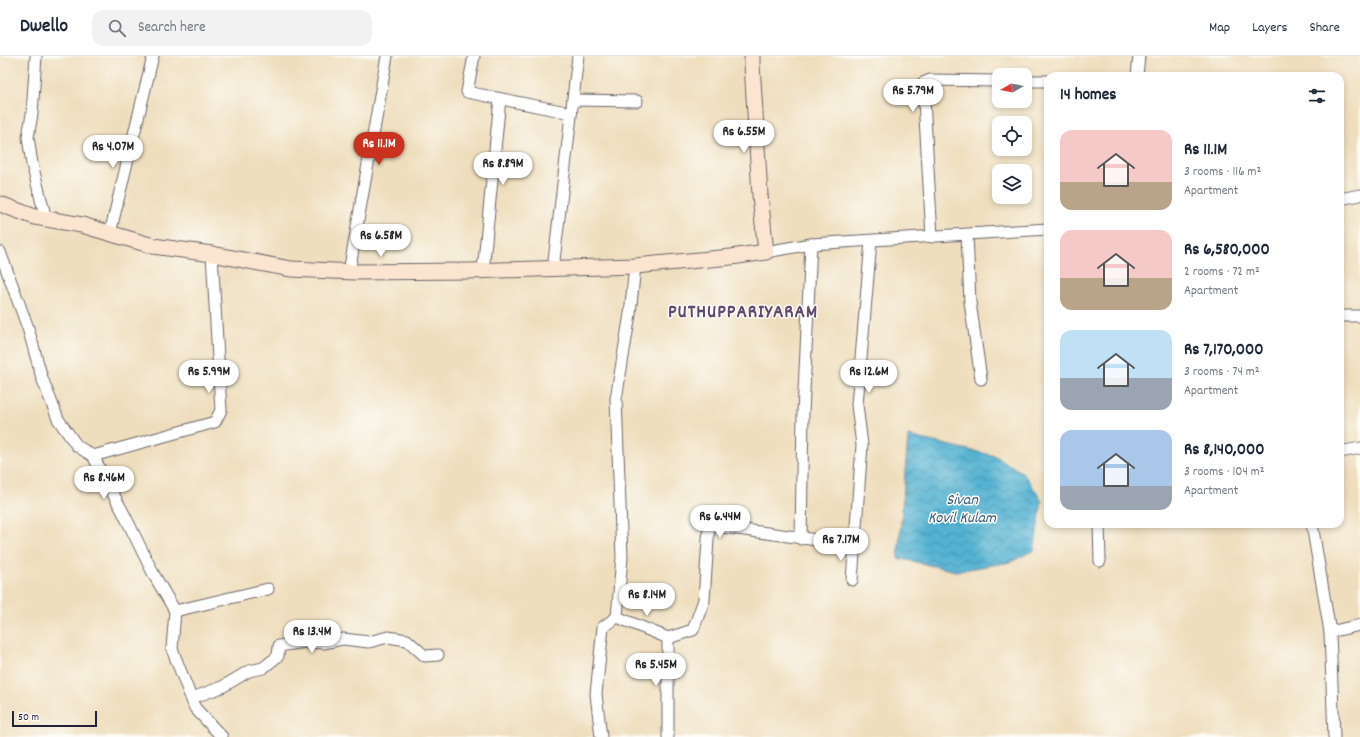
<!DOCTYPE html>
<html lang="en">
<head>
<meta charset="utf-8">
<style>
  body { margin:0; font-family:Dekko,sans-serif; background:#f2f2f3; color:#1f2937; height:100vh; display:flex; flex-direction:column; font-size:15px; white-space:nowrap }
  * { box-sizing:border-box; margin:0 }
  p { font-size:13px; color:#747a83 }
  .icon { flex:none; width:22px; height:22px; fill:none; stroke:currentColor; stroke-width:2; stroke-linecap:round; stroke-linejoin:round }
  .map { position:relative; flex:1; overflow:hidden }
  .panel { position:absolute; left:1044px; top:16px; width:300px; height:456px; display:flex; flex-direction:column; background:#fff; border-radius:12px; box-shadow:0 2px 6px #0003 }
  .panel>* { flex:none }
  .needle { width:26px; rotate:260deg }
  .controls { position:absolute; left:992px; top:12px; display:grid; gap:8px }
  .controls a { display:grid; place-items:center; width:40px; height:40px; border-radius:8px; background:#fff; box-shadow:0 2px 6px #0003; font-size:20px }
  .scale { position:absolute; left:12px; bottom:10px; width:85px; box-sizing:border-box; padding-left:4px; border:2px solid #22223b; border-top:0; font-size:11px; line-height:14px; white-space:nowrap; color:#22223b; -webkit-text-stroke:3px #fdfcf7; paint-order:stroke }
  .price { position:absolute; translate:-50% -34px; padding:0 9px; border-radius:14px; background:#fff; color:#222; font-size:13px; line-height:26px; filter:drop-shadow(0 1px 2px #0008) }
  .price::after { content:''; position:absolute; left:50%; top:24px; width:12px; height:9px; margin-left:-6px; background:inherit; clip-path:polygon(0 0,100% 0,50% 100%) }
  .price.selected { background:#c8321e; color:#fff }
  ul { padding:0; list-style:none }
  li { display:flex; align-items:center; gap:12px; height:100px; padding:0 16px }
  li span { display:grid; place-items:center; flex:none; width:112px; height:80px; border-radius:12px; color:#555 }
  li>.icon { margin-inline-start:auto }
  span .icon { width:48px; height:48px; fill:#fffc; stroke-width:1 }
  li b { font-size:17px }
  h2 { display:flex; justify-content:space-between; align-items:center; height:48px; padding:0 16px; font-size:17px }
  header { display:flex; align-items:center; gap:24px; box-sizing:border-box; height:56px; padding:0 20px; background:#fff; border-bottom:1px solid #e0e1e3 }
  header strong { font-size:19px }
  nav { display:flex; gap:22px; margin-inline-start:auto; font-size:14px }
  .search { width:280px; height:36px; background:#f2f2f3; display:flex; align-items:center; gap:10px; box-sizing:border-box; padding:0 14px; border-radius:12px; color:#747a83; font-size:15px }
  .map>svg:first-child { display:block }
  .water { fill:url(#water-waves); stroke:#3a6a86 }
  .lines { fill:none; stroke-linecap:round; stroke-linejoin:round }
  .street-casing { stroke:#6a6468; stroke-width:13 }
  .secondary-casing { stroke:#6a6468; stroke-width:17 }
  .street { stroke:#fff; stroke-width:11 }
  .secondary { stroke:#fce5d0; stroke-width:15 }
  .labels { text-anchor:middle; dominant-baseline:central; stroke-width:3; stroke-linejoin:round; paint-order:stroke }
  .water-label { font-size:16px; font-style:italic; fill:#355c77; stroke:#fdfcf7 }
  .district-label { font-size:19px; font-weight:bold; letter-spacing:1px; fill:#624b6e; stroke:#fdfcf7 }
</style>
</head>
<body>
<header>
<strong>Dwello</strong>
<div class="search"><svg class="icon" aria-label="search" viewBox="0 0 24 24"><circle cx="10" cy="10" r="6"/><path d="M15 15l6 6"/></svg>Search here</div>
<nav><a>Map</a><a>Layers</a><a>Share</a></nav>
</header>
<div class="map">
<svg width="1360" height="681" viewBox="0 0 1360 681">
  <defs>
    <pattern id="water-waves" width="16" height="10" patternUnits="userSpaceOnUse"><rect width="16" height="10" fill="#52b2d1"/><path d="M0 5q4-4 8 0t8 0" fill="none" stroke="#4490ab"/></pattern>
  </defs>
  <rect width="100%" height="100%" fill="#fdfcf7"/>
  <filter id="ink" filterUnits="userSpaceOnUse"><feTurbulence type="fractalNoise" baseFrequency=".025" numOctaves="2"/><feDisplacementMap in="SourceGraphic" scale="8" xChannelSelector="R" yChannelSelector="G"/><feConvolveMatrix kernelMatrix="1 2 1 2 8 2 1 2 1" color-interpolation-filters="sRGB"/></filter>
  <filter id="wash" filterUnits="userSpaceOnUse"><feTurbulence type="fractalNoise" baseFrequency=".012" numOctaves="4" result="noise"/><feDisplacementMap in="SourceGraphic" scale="16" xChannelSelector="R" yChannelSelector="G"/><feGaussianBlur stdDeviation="0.9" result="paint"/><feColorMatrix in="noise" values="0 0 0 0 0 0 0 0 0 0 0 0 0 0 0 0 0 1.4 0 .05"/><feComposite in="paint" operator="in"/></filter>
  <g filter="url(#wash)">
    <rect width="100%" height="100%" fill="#efdebd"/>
    <path class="water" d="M908,380L995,400L1023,417L1042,445L1034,494L1011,506L956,515L898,502Z"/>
  </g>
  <g filter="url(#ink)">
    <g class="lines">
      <defs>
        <g id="street">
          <path d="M36,0L32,58L28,81L32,108L46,163"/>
          <path d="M474,0L467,36L571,57"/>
          <path d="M1137,20L1139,0"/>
          <path d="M1025,25H1048"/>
          <path d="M573,44L637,45"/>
          <path d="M1340,143L1360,139"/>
          <path d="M110,177L153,0"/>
          <path d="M967,179L970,246L981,323"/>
          <path d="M932,181L923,27L930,24L999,25"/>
          <path d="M0,196L28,272L42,322L58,363L77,390L93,400L124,458L154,519L175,555L172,593L195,652L222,681"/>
          <path d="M766,196L811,188L1048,173"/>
          <path d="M553,213L578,0"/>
          <path d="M483,215L500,43"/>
          <path d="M349,216L387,0"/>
          <path d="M1340,260H1360"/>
          <path d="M1340,396L1360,392"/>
          <path d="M93,400L215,366L221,354L212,198"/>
          <path d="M1099,468L1100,505"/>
          <path d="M1312,468L1330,576L1334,681"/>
          <path d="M801,483L803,357L811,188"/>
          <path d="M852,524L862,389L857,349L871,185"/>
          <path d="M175,555L268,533"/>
          <path d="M617,561L668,582L693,574L704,544L709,469L853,489"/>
          <path d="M1330,576L1360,569"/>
          <path d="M668,582V681"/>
          <path d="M192,642L222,631L249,615L263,612L278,600L279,590L305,586L325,587L343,583L369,586L388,581L407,584L425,600L438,599"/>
          <path d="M601,681L596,638L603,571L617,561L622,501L616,343L630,258L635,210"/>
        </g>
        <path id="secondary" d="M0,148L35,161L82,169L153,190L212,198L291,213L355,216L469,215L635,210L731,201L766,196L760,139L752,8V0"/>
      </defs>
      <use href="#street" class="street-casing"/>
      <use href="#secondary" class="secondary-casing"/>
      <use href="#street" class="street"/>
      <use href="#secondary" class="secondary"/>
    </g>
  </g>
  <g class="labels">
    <g class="water-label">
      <text x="962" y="444">Sivan<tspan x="962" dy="18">Kovil Kulam</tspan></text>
    </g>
    <g class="district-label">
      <text x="743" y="257">PUTHUPPARIYARAM</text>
    </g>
  </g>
</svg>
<div class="controls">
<a><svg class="needle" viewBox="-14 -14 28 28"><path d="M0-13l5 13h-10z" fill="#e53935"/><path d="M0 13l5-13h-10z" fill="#747a83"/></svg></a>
<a><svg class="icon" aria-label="locate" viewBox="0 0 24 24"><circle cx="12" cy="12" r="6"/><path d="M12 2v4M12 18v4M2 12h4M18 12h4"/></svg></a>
<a><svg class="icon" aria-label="layers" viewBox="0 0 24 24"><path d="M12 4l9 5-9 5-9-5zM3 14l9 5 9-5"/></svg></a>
</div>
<div class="scale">50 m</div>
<b class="price" style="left:913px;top:57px">Rs 5.79M</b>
<b class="price" style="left:744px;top:98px">Rs 6.55M</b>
<b class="price selected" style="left:379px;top:110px">Rs 11.1M</b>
<b class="price" style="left:113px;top:113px">Rs 4.07M</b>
<b class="price" style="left:503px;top:130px">Rs 8.89M</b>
<b class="price" style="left:381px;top:202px">Rs 6.58M</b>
<b class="price" style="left:209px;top:338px">Rs 5.99M</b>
<b class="price" style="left:869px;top:338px">Rs 12.6M</b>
<b class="price" style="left:104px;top:444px">Rs 8.46M</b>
<b class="price" style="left:720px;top:483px">Rs 6.44M</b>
<b class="price" style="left:841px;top:506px">Rs 7.17M</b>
<b class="price" style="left:647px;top:561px">Rs 8.14M</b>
<b class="price" style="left:312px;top:598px">Rs 13.4M</b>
<b class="price" style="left:656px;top:631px">Rs 5.45M</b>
<section class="panel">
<h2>14 homes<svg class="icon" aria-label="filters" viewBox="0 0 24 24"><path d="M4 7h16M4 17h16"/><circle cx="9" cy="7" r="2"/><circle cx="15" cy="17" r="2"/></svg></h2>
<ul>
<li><span style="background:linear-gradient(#f6c9c9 65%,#b9a48a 0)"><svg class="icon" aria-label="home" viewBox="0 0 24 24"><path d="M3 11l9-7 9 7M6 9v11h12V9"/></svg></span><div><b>Rs 11.1M</b><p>3 rooms · 116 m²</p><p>Apartment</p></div></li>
<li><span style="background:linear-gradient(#f6c9c9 60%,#b9a48a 0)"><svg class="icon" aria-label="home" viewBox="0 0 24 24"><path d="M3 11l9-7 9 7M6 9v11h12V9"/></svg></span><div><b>Rs 6,580,000</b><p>2 rooms · 72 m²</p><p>Apartment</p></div></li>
<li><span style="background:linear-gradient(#bfe0f5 60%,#9aa5b1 0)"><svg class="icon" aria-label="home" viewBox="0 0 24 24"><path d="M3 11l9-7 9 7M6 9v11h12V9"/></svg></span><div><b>Rs 7,170,000</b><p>3 rooms · 74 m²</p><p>Apartment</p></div></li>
<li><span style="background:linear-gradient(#a9c7e8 70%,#9aa5b1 0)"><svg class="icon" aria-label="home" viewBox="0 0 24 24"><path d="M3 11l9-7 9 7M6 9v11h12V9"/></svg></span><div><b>Rs 8,140,000</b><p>3 rooms · 104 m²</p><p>Apartment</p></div></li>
</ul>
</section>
</div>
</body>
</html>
